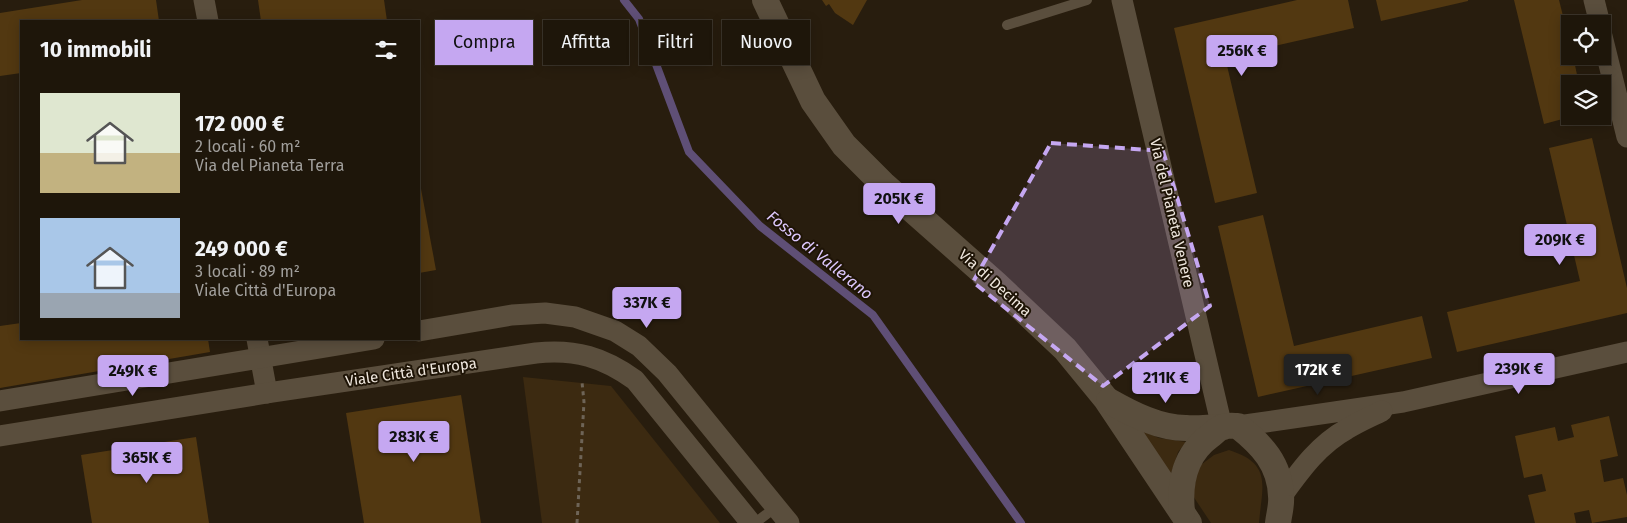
<!DOCTYPE html>
<html lang="it">
<head>
<meta charset="utf-8">
<style>
  body { margin:0; font-family:"Fira Sans",sans-serif; background:#261f13; color:#f1f3f6; height:100vh; display:flex; flex-direction:column; font-size:19px; white-space:nowrap }
  * { box-sizing:border-box; margin:0 }
  p { font-size:16px; color:#a19f9c }
  .icon { flex:none; width:28px; height:28px; fill:none; stroke:currentColor; stroke-width:2; stroke-linecap:round; stroke-linejoin:round }
  .map { position:relative; flex:1; overflow:hidden }
  .drawer { position:absolute; left:20px; top:20px; width:400px; height:320px; display:flex; flex-direction:column; background:#1e160a; border-radius:0px; box-shadow:0 2px 12px #0003,0 0 0 1px #3c352b }
  .drawer>* { flex:none }
  .banner { position:absolute; left:435px; top:20px; width:475px; height:45px; display:flex; gap:10px }
  .controls { position:absolute; left:1561px; top:15px; display:grid; gap:10px }
  .controls a { display:grid; place-items:center; width:50px; height:50px; border-radius:0px; background:#1e160a; box-shadow:0 2px 12px #0003,0 0 0 1px #3c352b; font-size:25px }
  .price { position:absolute; translate:-50% -42px; padding:0 11px; border-radius:5px; background:#c5a7f1; color:#111; font-size:16px; line-height:32px; filter:drop-shadow(0 1px 2px #0008) }
  .price::after { content:''; position:absolute; left:50%; top:30px; width:15px; height:11px; margin-left:-8px; background:inherit; clip-path:polygon(0 0,100% 0,50% 100%) }
  .price.current { background:#222; color:#fff }
  ul { padding:0; list-style:none }
  li { display:flex; align-items:center; gap:15px; height:125px; padding:0 20px }
  li span { display:grid; place-items:center; flex:none; width:140px; height:100px; border-radius:0px; color:#555 }
  li>.icon { margin-inline-start:auto }
  span .icon { width:60px; height:60px; fill:#fffc; stroke-width:1 }
  li b { font-size:21px }
  h2 { display:flex; justify-content:space-between; align-items:center; height:60px; padding:0 20px; font-size:21px }
  .tag { padding:0 18px; border-radius:0px; background:#1e160a; box-shadow:0 2px 12px #0003,0 0 0 1px #3c352b; font-size:18px; line-height:45px }
  .tag.current { background:#c5a7f1; color:#111 }
  .map>svg:first-child { display:block }
  .green { fill:#3c2a11 }
  .lines { fill:none; stroke-linecap:round; stroke-linejoin:round }
  .stream { stroke:#5f4f76; stroke-width:8 }
  .building { fill:#523811 }
  .path { stroke:#6e6457; stroke-width:3; stroke-dasharray:4 4; stroke-linecap:butt }
  .service { stroke:#5a4e3d; stroke-width:10 }
  .minor { stroke:#5a4e3d; stroke-width:21 }
  .tertiary { stroke:#5a4e3d; stroke-width:26 }
  .marked { fill:#c5a7f1; fill-opacity:0.2; stroke:#c5a7f1; stroke-width:4; stroke-dasharray:10 6; stroke-linejoin:round }
  .labels { text-anchor:middle; dominant-baseline:central; stroke-width:4; stroke-linejoin:round; paint-order:stroke }
  .street-label { font-size:15px; fill:#efe7de; stroke:#1e1406 }
  .water-label { font-size:16px; font-style:italic; fill:#ddc8fd; stroke:#1e1406 }
</style>
</head>
<body>
<div class="map">
<svg width="1627" height="523" viewBox="0 0 1627 523">
  <rect width="100%" height="100%" fill="#281d0e"/>
  <g class="green">
    <path d="M523,377L611,386L720,523H542Z"/>
    <path d="M1140,430L1159,438L1186,442L1178,452L1168,483Z"/>
    <path d="M1229,450C1273,464 1262,486 1259,523H1211L1193,496L1198,467L1214,455Z"/>
  </g>
  <g class="lines">
    <path class="stream" d="M624,0L639,19L689,152L760,226L873,315L1021,523"/>
  </g>
  <g class="building">
    <path d="M82,0H156L159,21H21V73L0,76V13Z"/>
    <path d="M258,0H384L387,21H261Z"/>
    <path d="M822,0H867L853,25L835,13L829,4L826,6Z"/>
    <path d="M1297,0H1348L1354,28L1225,57L1257,193L1215,203L1174,28Z"/>
    <path d="M1376,0H1468V1L1381,21Z"/>
    <path d="M1514,0H1559L1570,44V56H1573L1579,84H1570V117L1544,124Z"/>
    <path d="M1592,138L1627,288V313L1457,352L1447,312L1580,281L1549,148Z"/>
    <path d="M419,178L436,270L419,273Z"/>
    <path d="M1263,215L1294,346L1422,316L1432,358L1258,397L1218,226Z"/>
    <path d="M21,323V339H208L210,352L0,388V326Z"/>
    <path d="M461,395L481,523H364L346,413Z"/>
    <path d="M1609,416L1618,456L1600,460L1604,482L1623,478L1627,495V517L1592,523L1589,510L1574,513L1576,523H1535L1528,495L1546,491L1542,474L1524,478L1515,436L1555,427L1558,441L1574,437L1571,425Z"/>
    <path d="M196,437L209,523H92L81,455Z"/>
  </g>
  <g class="lines">
    <path class="path" d="M577,523L584,402L582,382"/>
    <g class="service">
      <path d="M1007,25L1087,0"/>
      <path d="M755,523L776,507"/>
    </g>
    <g class="minor">
      <path d="M204,0L208,21"/>
      <path d="M1122,0L1222,427"/>
      <path d="M1594,0L1600,24"/>
      <path d="M1602,36L1627,137"/>
      <path d="M419,331L512,315L545,313L575,317L615,331L639,346L667,373L789,523"/>
      <path d="M257,339L267,393"/>
      <path d="M0,401L374,339"/>
      <path d="M1238,426L1403,402L1627,352"/>
      <path d="M0,436L267,393L536,353C576,349 603,357 635,380L751,523"/>
      <path d="M1281,497C1300,471 1318,445 1347,429C1358,422 1370,417 1382,411"/>
    </g>
    <g class="tertiary">
      <path d="M765,0L813,101L844,145L883,184L995,283L1065,349L1106,399L1189,523"/>
      <path d="M1109,401C1132,414 1159,428 1186,428C1198,429 1210,427 1222,427"/>
      <path d="M1182,512C1179,483 1185,454 1210,436C1214,433 1218,428 1223,427C1227,425 1234,426 1238,426C1262,445 1280,464 1281,496C1282,505 1279,514 1278,523"/>
    </g>
  </g>
  <path class="marked" d="M1051,143L1163,151L1210,306L1103,386L973,282Z"/>
  <g class="labels">
    <g class="street-label">
      <text transform="translate(1172 213) rotate(77)">Via del Pianeta Venere</text>
      <text transform="translate(995 283) rotate(42)">Via di Decima</text>
      <text transform="translate(411 372) rotate(-8)">Viale Città d'Europa</text>
    </g>
    <g class="water-label">
      <text transform="translate(820 255) rotate(39)">Fosso di Vallerano</text>
    </g>
  </g>
</svg>
<div class="controls">
<a><svg class="icon" aria-label="locate" viewBox="0 0 24 24"><circle cx="12" cy="12" r="6"/><path d="M12 2v4M12 18v4M2 12h4M18 12h4"/></svg></a>
<a><svg class="icon" aria-label="layers" viewBox="0 0 24 24"><path d="M12 4l9 5-9 5-9-5zM3 14l9 5 9-5"/></svg></a>
</div>
<b class="price" style="left:1242px;top:77px">256K €</b>
<b class="price" style="left:899px;top:225px">205K €</b>
<b class="price" style="left:1560px;top:266px">209K €</b>
<b class="price" style="left:647px;top:329px">337K €</b>
<b class="price" style="left:1519px;top:395px">239K €</b>
<b class="price current" style="left:1318px;top:396px">172K €</b>
<b class="price" style="left:133px;top:397px">249K €</b>
<b class="price" style="left:1166px;top:404px">211K €</b>
<b class="price" style="left:414px;top:463px">283K €</b>
<b class="price" style="left:147px;top:484px">365K €</b>
<div class="banner">
<a class="tag current">Compra</a>
<a class="tag">Affitta</a>
<a class="tag">Filtri</a>
<a class="tag">Nuovo</a>
</div>
<section class="drawer">
<h2>10 immobili<svg class="icon" aria-label="filters" viewBox="0 0 24 24"><path d="M4 7h16M4 17h16"/><circle cx="9" cy="7" r="2"/><circle cx="15" cy="17" r="2"/></svg></h2>
<ul>
<li><span style="background:linear-gradient(#dfe7d0 60%,#c2b280 0)"><svg class="icon" aria-label="home" viewBox="0 0 24 24"><path d="M3 11l9-7 9 7M6 9v11h12V9"/></svg></span><div><b>172 000 €</b><p>2 locali · 60 m²</p><p>Via del Pianeta Terra</p></div></li>
<li><span style="background:linear-gradient(#a9c7e8 75%,#9aa5b1 0)"><svg class="icon" aria-label="home" viewBox="0 0 24 24"><path d="M3 11l9-7 9 7M6 9v11h12V9"/></svg></span><div><b>249 000 €</b><p>3 locali · 89 m²</p><p>Viale Città d'Europa</p></div></li>
</ul>
</section>
</div>
</body>
</html>
